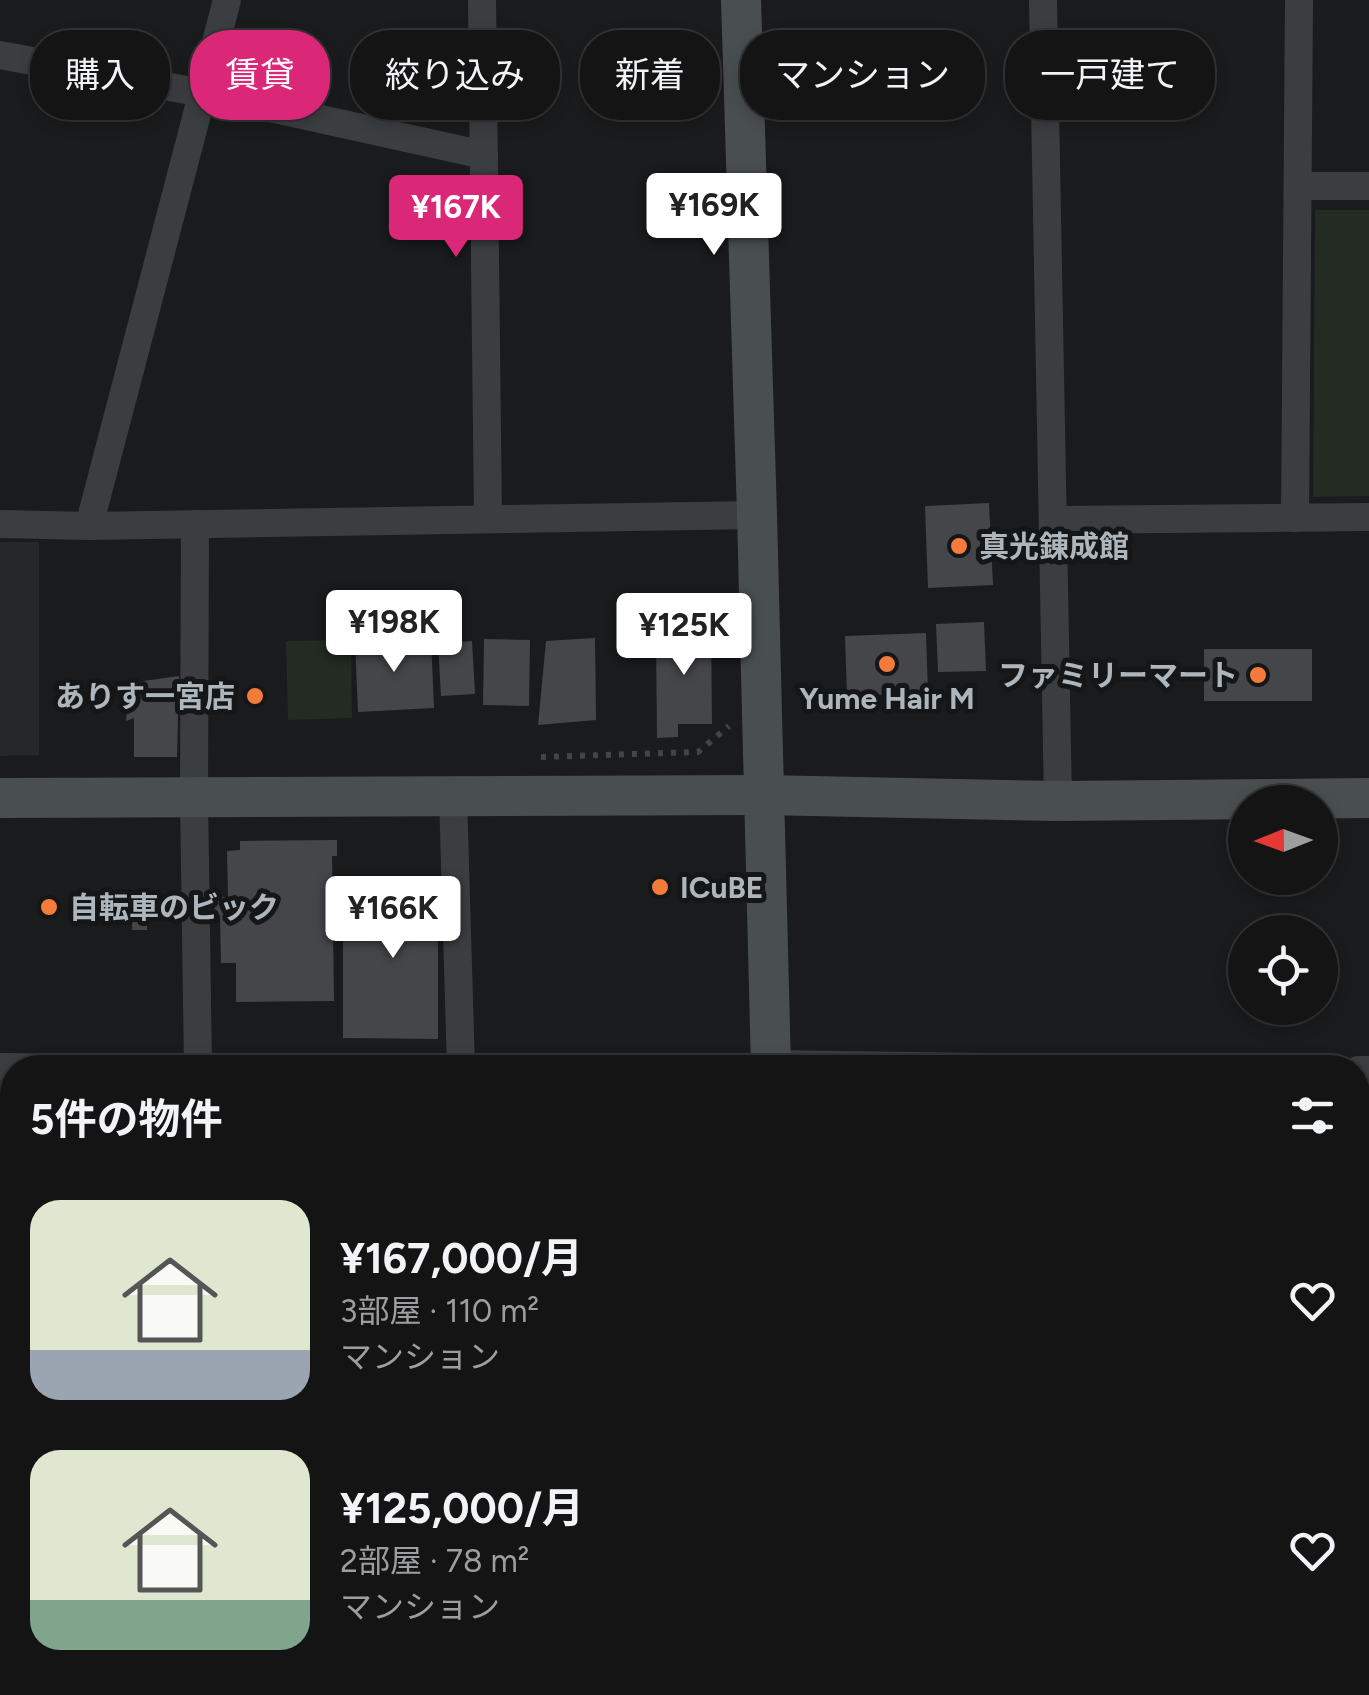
<!DOCTYPE html>
<html lang="ja">
<head>
<meta charset="utf-8">
<style>
  body { margin:0; font-family:Figtree,"Noto Sans JP",sans-serif; background:#1d1d1e; color:#f1f3f6; height:100vh; display:flex; flex-direction:column; font-size:38px; white-space:nowrap }
  * { box-sizing:border-box; margin:0 }
  p { font-size:32px; color:#9d9ea0 }
  .icon { flex:none; width:55px; height:55px; fill:none; stroke:currentColor; stroke-width:2; stroke-linecap:round; stroke-linejoin:round }
  .map { position:relative; flex:1; overflow:hidden }
  .details { position:absolute; left:0px; top:1055px; width:1370px; height:640px; display:flex; flex-direction:column; background:#141415; border-radius:40px 40px 0 0; box-shadow:0 5px 15px #0003,0 0 0 2px #333334 }
  .details>* { flex:none }
  .guide { position:absolute; left:30px; top:30px; width:1310px; height:90px; display:flex; gap:20px }
  .needle { width:65px; rotate:269deg }
  .tools { position:absolute; left:1228px; top:785px; display:grid; gap:20px }
  .tools a { display:grid; place-items:center; width:110px; height:110px; border-radius:50%; background:#141415; box-shadow:0 5px 15px #0003,0 0 0 2px #333334; font-size:50px }
  .price { position:absolute; translate:-50% -85px; padding:0 22px; border-radius:10px; background:#fff; color:#222; font-size:32px; line-height:65px; filter:drop-shadow(0 2px 5px #0008) }
  .price::after { content:''; position:absolute; left:50%; top:60px; width:30px; height:22px; margin-left:-15px; background:inherit; clip-path:polygon(0 0,100% 0,50% 100%) }
  .price.current { background:#db2777; color:#fff }
  ul { padding:0; list-style:none }
  li { display:flex; align-items:center; gap:30px; height:250px; padding:0 30px }
  li span { display:grid; place-items:center; flex:none; width:280px; height:200px; border-radius:30px; color:#555 }
  li>.icon { margin-inline-start:auto }
  span .icon { width:120px; height:120px; fill:#fffc; stroke-width:1 }
  li b { font-size:42px }
  h2 { display:flex; justify-content:space-between; align-items:center; height:120px; padding:0 30px; font-size:42px }
  .chip { padding:0 35px; border-radius:40px; background:#141415; box-shadow:0 5px 15px #0003,0 0 0 2px #333334; font-size:35px; line-height:90px }
  .chip.current { background:#db2777; color:#fff }
  .map>svg:first-child { display:block }
  .built { fill:#262729 }
  .green { fill:#232b22 }
  .building { fill:#444649 }
  .lines { fill:none; stroke-linecap:round; stroke-linejoin:round }
  .path { stroke:#414548; stroke-width:6; stroke-dasharray:5 8; stroke-linecap:butt }
  .street { stroke:#3b3e41; stroke-width:28 }
  .secondary { stroke:#494e51; stroke-width:40 }
  .poi-dot { fill:#f47b3a; stroke:#151617; stroke-width:4 }
  .labels { text-anchor:middle; dominant-baseline:central; stroke-width:10; stroke-linejoin:round; paint-order:stroke }
  .poi-label { font-size:30px; font-weight:bold; fill:#acb6bc; stroke:#151617; text-anchor:start }
</style>
</head>
<body>
<div class="map">
<svg width="1369" height="1695" viewBox="0 0 1369 1695">
  <rect width="100%" height="100%" fill="#1a1b1c"/>
  <path class="built" d="M0,542H39V755L0,756Z"/>
  <g class="green">
    <path d="M1315,210H1369V496L1313,497Z"/>
    <path d="M351,640L352,718L288,720L286,641Z"/>
  </g>
  <g class="building">
    <path d="M989,503L993,585L928,588L925,506Z"/>
    <path d="M711,622L712,724H678V737L657,738L656,640L669,639V623Z"/>
    <path d="M984,622L986,671L938,672L936,624Z"/>
    <path d="M926,633L928,693L847,696L845,636Z"/>
    <path d="M431,638L434,708L358,712L355,642Z"/>
    <path d="M595,638L596,720L538,725L546,641Z"/>
    <path d="M484,639L530,640L529,706L483,705Z"/>
    <path d="M472,641L475,694L441,696L438,643Z"/>
    <rect x="1204" y="649" width="108" height="52"/>
    <path d="M179,676L177,757H134V718L126,721L129,683Z"/>
    <path d="M337,840V856H332L334,1001L236,1002V963H221L220,915H215L214,897H228L227,851L240,850V841Z"/>
    <path d="M368,877H438V1039L343,1038V910H368Z"/>
    <path d="M133,896H148L147,930H132Z"/>
  </g>
  <g class="lines">
    <path class="path" d="M541,757L698,752L729,726"/>
    <g class="street">
      <path d="M482,0L488,519"/>
      <path d="M1043,0L1058,801"/>
      <path d="M0,55L202,93L484,155"/>
      <path d="M1298,186H1369"/>
      <path d="M1295,518L1299,0"/>
      <path d="M1053,520L1369,517"/>
      <path d="M0,524L89,526L757,515"/>
      <path d="M195,524L194,797L198,1068"/>
      <path d="M89,526L227,0"/>
      <path d="M453,796L461,1068"/>
      <path d="M770,1064L1063,1068"/>
      <path d="M0,1067L136,1068"/>
      <path d="M1358,1070H1369"/>
      <path d="M0,1461L12,1462"/>
      <path d="M1358,1681H1369"/>
      <path d="M478,1682V1695"/>
      <path d="M1086,1683L1176,1682"/>
      <path d="M199,1695V1682"/>
    </g>
    <g class="secondary">
      <path d="M741,0L757,515L771,1068"/>
      <path d="M0,798L763,795L1058,801L1369,798"/>
      <path d="M780,1682V1695"/>
    </g>
  </g>
  <g class="poi-dot">
    <circle cx="959" cy="546" r="10"/>
    <circle cx="887" cy="664" r="10"/>
    <circle cx="1258" cy="675" r="10"/>
    <circle cx="255" cy="696" r="10"/>
    <circle cx="660" cy="887" r="10"/>
    <circle cx="49" cy="907" r="10"/>
  </g>
  <g class="labels">
    <g class="poi-label">
      <text x="979" y="546">真光錬成館</text>
      <text x="1238" y="675" text-anchor="end">ファミリーマート</text>
      <text x="235" y="696" text-anchor="end">ありす一宮店</text>
      <text x="887" y="698" text-anchor="middle">Yume Hair M</text>
      <text x="680" y="887">ICuBE</text>
      <text x="69" y="907">自転車のビック</text>
    </g>
  </g>
</svg>
<div class="tools">
<a><svg class="needle" viewBox="-14 -14 28 28"><path d="M0-13l5 13h-10z" fill="#e53935"/><path d="M0 13l5-13h-10z" fill="#9d9ea0"/></svg></a>
<a><svg class="icon" aria-label="locate" viewBox="0 0 24 24"><circle cx="12" cy="12" r="6"/><path d="M12 2v4M12 18v4M2 12h4M18 12h4"/></svg></a>
</div>
<b class="price" style="left:714px;top:258px">¥169K</b>
<b class="price current" style="left:456px;top:260px">¥167K</b>
<b class="price" style="left:394px;top:675px">¥198K</b>
<b class="price" style="left:684px;top:678px">¥125K</b>
<b class="price" style="left:393px;top:961px">¥166K</b>
<div class="guide">
<a class="chip">購入</a>
<a class="chip current">賃貸</a>
<a class="chip">絞り込み</a>
<a class="chip">新着</a>
<a class="chip">マンション</a>
<a class="chip">一戸建て</a>
</div>
<section class="details">
<h2>5件の物件<svg class="icon" aria-label="filters" viewBox="0 0 24 24"><path d="M4 7h16M4 17h16"/><circle cx="9" cy="7" r="2"/><circle cx="15" cy="17" r="2"/></svg></h2>
<ul>
<li><span style="background:linear-gradient(#dfe7d0 75%,#9aa5b1 0)"><svg class="icon" aria-label="home" viewBox="0 0 24 24"><path d="M3 11l9-7 9 7M6 9v11h12V9"/></svg></span><div><b>¥167,000/月</b><p>3部屋 · 110 m²</p><p>マンション</p></div><svg class="icon" aria-label="heart" viewBox="0 0 24 24"><path d="M12 20l-8-8c-3-5 5-10 8-4 3-6 11-1 8 4z"/></svg></li>
<li><span style="background:linear-gradient(#dfe7d0 75%,#7fa58c 0)"><svg class="icon" aria-label="home" viewBox="0 0 24 24"><path d="M3 11l9-7 9 7M6 9v11h12V9"/></svg></span><div><b>¥125,000/月</b><p>2部屋 · 78 m²</p><p>マンション</p></div><svg class="icon" aria-label="heart" viewBox="0 0 24 24"><path d="M12 20l-8-8c-3-5 5-10 8-4 3-6 11-1 8 4z"/></svg></li>
</ul>
</section>
</div>
</body>
</html>
